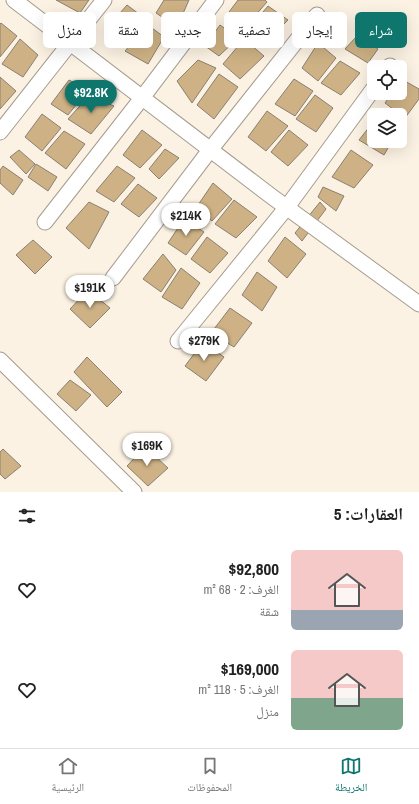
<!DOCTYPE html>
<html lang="ar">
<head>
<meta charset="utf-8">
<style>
  body { margin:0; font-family:"Archivo Narrow","Noto Naskh Arabic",sans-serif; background:#f6f6f6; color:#222; direction:rtl; height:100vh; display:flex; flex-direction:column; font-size:15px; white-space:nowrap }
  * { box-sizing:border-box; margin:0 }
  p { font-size:13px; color:#767676 }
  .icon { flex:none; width:22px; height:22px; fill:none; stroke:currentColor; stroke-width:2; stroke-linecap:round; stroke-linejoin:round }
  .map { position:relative; height:492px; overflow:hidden; direction:ltr }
  .drawer { display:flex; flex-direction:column; background:#fff; flex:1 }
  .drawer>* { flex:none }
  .banner { position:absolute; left:12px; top:12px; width:395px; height:36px; direction:rtl; display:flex; gap:8px }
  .controls { position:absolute; left:367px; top:60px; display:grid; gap:8px }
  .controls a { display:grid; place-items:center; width:40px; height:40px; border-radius:6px; background:#fff; box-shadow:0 4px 16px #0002; font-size:20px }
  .price { position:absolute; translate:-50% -34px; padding:0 9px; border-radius:14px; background:#fff; color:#222; font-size:13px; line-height:26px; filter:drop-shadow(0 1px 2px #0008) }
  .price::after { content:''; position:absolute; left:50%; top:24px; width:12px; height:9px; margin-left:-6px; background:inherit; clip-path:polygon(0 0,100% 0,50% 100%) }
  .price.current { background:#0f766e; color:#fff }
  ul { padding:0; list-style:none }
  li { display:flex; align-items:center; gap:12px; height:100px; padding:0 16px }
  li span { display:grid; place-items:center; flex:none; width:112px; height:80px; border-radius:6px; color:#555 }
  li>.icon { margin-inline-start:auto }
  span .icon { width:48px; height:48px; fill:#fffc; stroke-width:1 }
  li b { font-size:17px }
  h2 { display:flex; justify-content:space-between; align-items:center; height:48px; padding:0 16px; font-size:17px }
  .pill { padding:0 14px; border-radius:6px; background:#fff; box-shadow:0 4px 16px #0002; font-size:14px; line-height:36px }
  .pill.current { background:#0f766e; color:#fff }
  .tabs { display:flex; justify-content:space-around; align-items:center; height:56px; border-top:1px solid #e0e0e0; background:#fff; font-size:11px; color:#767676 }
  .tabs a { display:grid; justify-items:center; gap:2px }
  .tabs .current { color:#0f766e }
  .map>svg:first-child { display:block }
  .building { fill:#ceb285; stroke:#898073 }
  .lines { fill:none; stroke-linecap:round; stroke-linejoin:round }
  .street-casing { stroke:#a59c8e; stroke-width:17 }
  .street { stroke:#fff; stroke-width:15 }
</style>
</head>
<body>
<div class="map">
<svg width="419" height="492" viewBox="0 0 419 492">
  <rect width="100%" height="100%" fill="#fcf2e3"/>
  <g class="building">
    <path d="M56,0H89L80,13Z"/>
    <path d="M164,0H189L177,27L156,13Z"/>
    <path d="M238,0H265L267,2L247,25L229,12Z"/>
    <path d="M127,5L143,17L120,44L106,29Z"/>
    <path d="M268,6L288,20L263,45L252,25Z"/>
    <path d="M1,23L17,36L0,57V24Z"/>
    <path d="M148,25L164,37L148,64L125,51Z"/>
    <path d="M220,25L238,38L219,56L205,46Z"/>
    <path d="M357,36L378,49L368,63L345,49Z"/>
    <path d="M20,39L38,55L23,77L2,64Z"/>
    <path d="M244,39L264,56L240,79L223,64Z"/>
    <path d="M318,43L336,58L318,81L302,68Z"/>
    <path d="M198,60L216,68L192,103L177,81Z"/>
    <path d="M340,61L360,73L341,95L321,83Z"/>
    <path d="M219,74L238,87L214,119L197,105Z"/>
    <path d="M0,77L16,91L0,109Z"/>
    <path d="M294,79L313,91L295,116L275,104Z"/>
    <path d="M69,80L88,90L68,115L51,104Z"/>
    <path d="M403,80L419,89V99L405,118L385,103L392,93H400V84Z"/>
    <path d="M315,95L333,108L316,132L296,119Z"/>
    <path d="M89,96L114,106L91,134L68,119Z"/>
    <path d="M267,111L288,126L266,151L248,137Z"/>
    <path d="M42,114L61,128L42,151L25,137Z"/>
    <path d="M374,121V141H392L384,155L359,140Z"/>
    <path d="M142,130L162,145L140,168L123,155Z"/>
    <path d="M289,130L308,145L288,166L271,152Z"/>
    <path d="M64,131L85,144L66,169L45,153Z"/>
    <path d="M165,149L179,158L159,179L149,169Z"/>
    <path d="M19,150L35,164L26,174L10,157Z"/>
    <path d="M351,150L373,165L354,188L332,177Z"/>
    <path d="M36,164L57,177L48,191L28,177Z"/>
    <path d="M3,166L23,180L13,195L0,183V170Z"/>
    <path d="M117,166L135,178L114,202L96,191Z"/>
    <path d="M213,183L232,199L212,221L196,208Z"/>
    <path d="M138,184L157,198L139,217L121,204Z"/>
    <path d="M323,187L344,196L336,211L318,197Z"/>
    <path d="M234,200L257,217L236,238L215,224Z"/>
    <path d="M89,202L109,212L89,249L66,228Z"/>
    <path d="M320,202L326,209L302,241L295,233Z"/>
    <path d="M184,219L204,232L186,255L168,243Z"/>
    <path d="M207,237L228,253L210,273L191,259Z"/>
    <path d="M285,237L306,254L287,278L268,261Z"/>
    <path d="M33,240L52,257L35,274L16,255Z"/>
    <path d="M163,254L176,270L161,292L143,279Z"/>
    <path d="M181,268L200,283L182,309L162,297Z"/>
    <path d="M257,272L277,287L262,311L242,295Z"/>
    <path d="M88,290L110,308L90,328L70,309Z"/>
    <path d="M230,308L252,323L234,347L211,333Z"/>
    <path d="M203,342L224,357L206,381L185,366Z"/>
    <path d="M87,357L122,392L107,407L74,372Z"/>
    <path d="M70,380L91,395L76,411L57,394Z"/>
    <path d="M145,447L168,468L148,486L127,466Z"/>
    <path d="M3,449L21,466L5,479L0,474V452Z"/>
  </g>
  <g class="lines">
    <defs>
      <g id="street">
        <path d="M14,0L271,196L419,304"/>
        <path d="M390,67V66"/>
        <path d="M0,132L104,0"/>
        <path d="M45,222L142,98L216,0"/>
        <path d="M113,278L210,150L317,15"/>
        <path d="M178,341L287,207L374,88"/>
        <path d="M0,360L134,492"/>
      </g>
    </defs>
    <use href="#street" class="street-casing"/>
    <use href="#street" class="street"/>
  </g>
</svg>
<div class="controls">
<a><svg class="icon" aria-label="locate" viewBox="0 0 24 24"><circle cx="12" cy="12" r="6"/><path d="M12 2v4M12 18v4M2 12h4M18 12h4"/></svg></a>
<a><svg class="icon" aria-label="layers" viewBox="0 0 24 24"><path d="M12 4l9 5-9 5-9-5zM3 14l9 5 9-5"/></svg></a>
</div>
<b class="price current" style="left:91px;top:114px">$92.8K</b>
<b class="price" style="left:186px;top:237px">$214K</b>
<b class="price" style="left:90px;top:309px">$191K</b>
<b class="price" style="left:204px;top:362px">$279K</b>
<b class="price" style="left:147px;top:467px">$169K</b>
<div class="banner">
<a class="pill current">شراء</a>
<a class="pill">إيجار</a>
<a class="pill">تصفية</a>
<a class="pill">جديد</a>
<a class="pill">شقة</a>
<a class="pill">منزل</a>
</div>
</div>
<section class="drawer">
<h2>العقارات: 5<svg class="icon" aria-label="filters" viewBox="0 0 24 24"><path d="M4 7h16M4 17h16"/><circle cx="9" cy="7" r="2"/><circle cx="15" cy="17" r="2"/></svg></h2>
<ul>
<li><span style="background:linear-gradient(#f6c9c9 75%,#9aa5b1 0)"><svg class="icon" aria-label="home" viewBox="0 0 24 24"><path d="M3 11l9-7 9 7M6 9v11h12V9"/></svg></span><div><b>$92,800</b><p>الغرف: 2 · 68 m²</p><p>شقة</p></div><svg class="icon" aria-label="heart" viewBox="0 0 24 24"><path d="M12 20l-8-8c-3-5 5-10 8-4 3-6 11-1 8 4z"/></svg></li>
<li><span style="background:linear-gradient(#f6c9c9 60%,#7fa58c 0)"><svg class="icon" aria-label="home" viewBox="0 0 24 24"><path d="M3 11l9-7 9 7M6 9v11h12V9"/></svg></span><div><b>$169,000</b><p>الغرف: 5 · 118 m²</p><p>منزل</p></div><svg class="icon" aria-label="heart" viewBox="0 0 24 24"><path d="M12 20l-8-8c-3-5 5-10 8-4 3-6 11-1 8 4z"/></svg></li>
</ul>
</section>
<nav class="tabs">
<a class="current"><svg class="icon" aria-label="map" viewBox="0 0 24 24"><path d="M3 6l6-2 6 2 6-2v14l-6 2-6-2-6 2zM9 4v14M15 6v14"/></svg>الخريطة</a>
<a><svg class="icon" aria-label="saved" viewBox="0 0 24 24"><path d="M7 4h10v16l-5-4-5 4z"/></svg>المحفوظات</a>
<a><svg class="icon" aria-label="home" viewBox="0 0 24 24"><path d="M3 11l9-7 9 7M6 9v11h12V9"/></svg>الرئيسية</a>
</nav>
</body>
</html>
